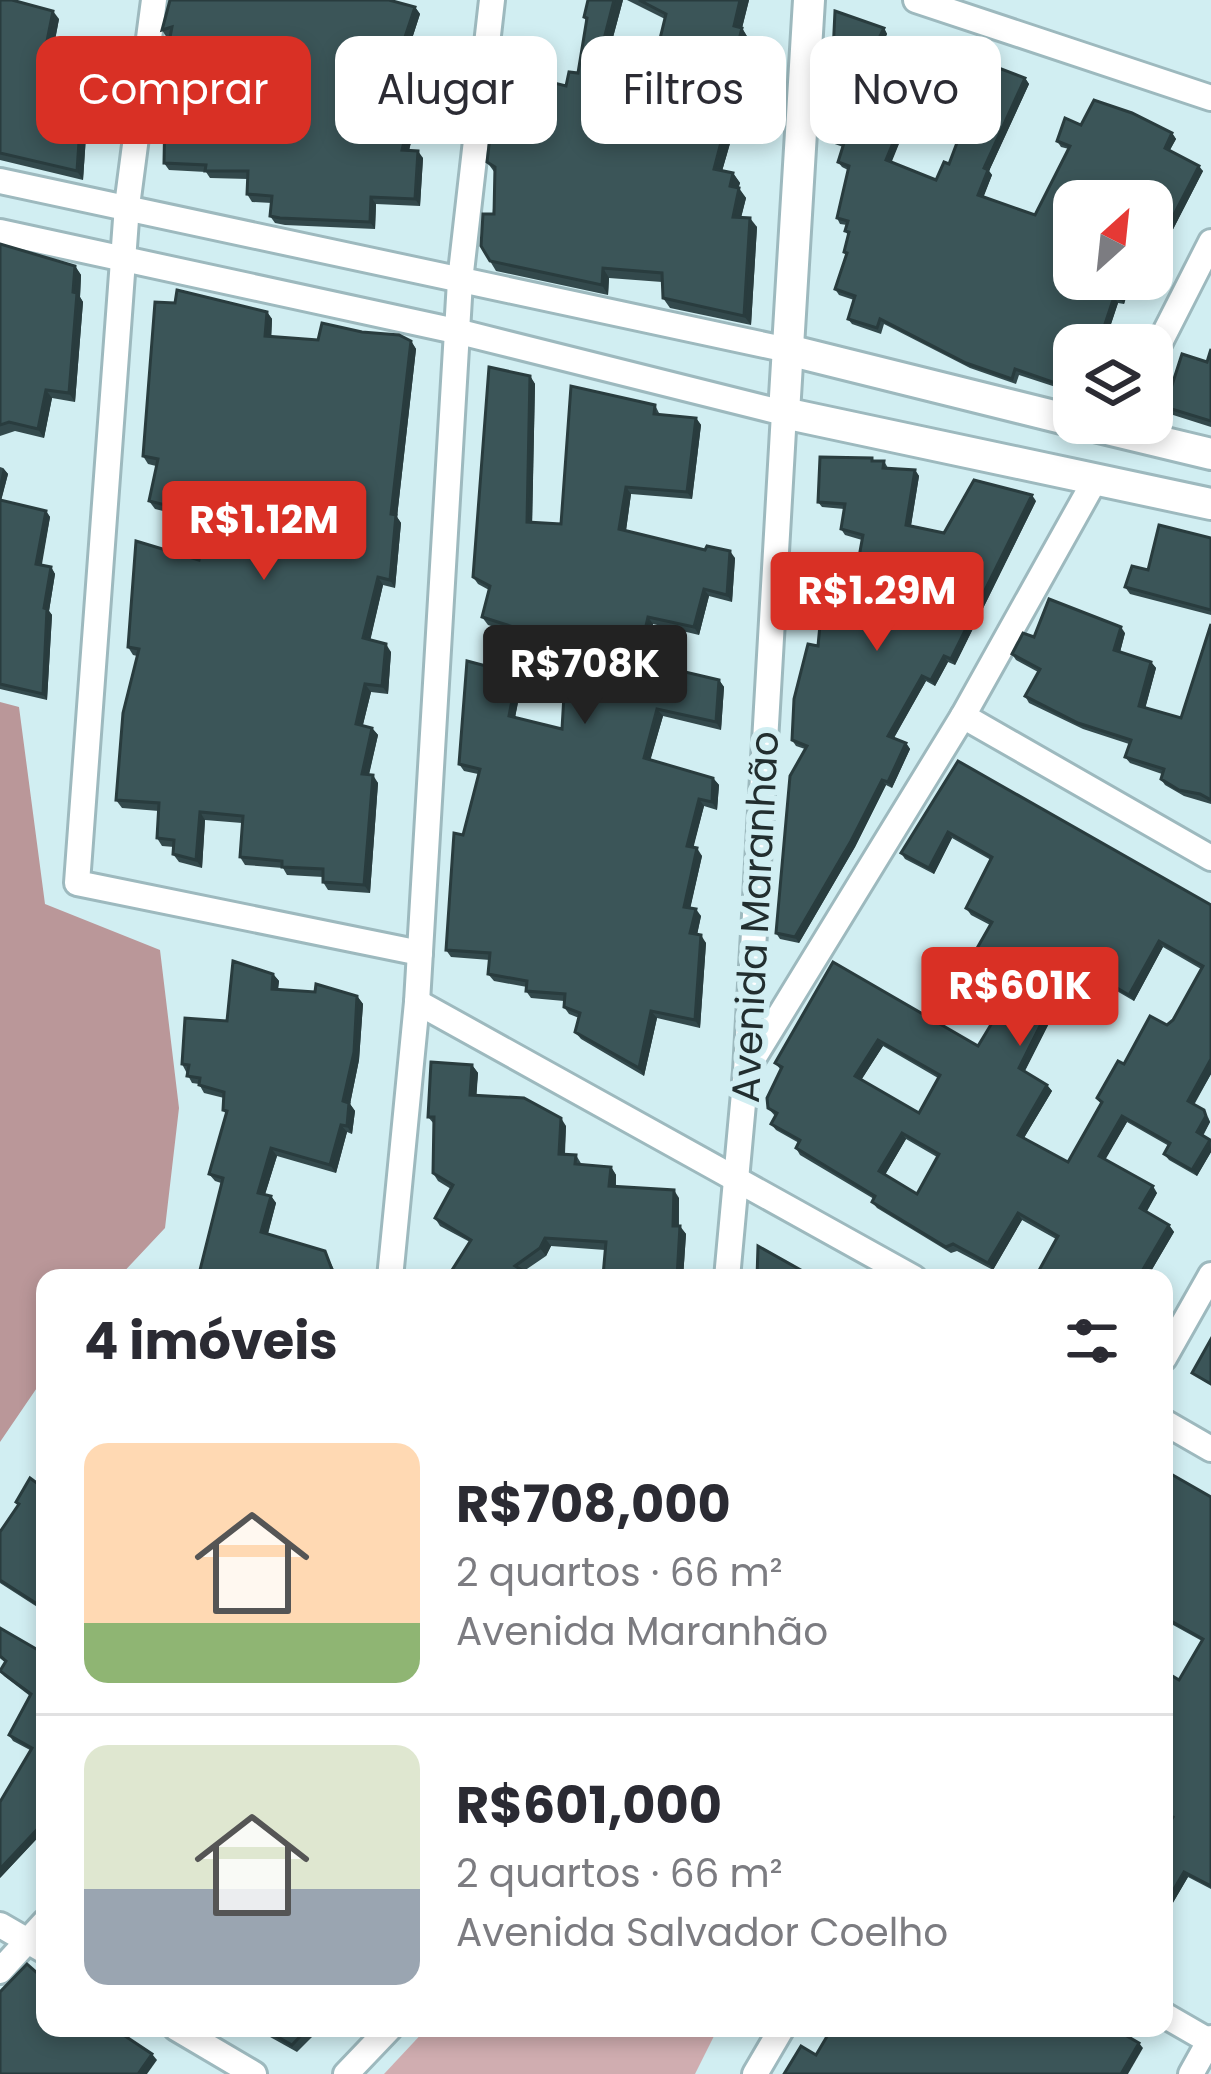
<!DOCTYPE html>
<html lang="pt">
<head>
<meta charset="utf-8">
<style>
  body { margin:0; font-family:Poppins,sans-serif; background:#f7f7f7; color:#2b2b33; height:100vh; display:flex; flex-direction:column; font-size:45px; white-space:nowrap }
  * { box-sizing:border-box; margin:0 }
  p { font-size:39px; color:#7c7c81 }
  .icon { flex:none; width:66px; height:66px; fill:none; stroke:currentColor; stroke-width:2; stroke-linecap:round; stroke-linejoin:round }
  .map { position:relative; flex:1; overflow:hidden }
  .sheet { position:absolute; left:36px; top:1269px; width:1137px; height:768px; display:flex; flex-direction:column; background:#fff; border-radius:24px; box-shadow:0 6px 18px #0003 }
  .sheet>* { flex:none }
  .top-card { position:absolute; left:36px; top:36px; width:1140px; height:108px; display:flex; gap:24px }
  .needle { width:78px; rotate:27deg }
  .controls { position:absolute; left:1053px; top:180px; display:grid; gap:24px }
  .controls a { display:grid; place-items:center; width:120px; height:120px; border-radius:24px; background:#fff; box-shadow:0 6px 18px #0003; font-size:60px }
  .price { position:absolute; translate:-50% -102px; padding:0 27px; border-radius:12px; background:#d93025; color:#fff; font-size:39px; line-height:78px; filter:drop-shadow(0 3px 6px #0008) }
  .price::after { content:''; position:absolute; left:50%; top:72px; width:36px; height:27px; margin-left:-18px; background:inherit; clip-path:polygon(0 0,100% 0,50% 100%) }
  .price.current { background:#222; color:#fff }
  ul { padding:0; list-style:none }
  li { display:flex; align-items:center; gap:36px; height:300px; padding:0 48px }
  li+li { border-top:3px solid #e1e1e2 }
  li span { display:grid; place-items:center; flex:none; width:336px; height:240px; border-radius:24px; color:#555 }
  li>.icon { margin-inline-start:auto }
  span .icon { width:144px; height:144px; fill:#fffc; stroke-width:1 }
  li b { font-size:51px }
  h2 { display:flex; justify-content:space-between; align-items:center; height:144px; padding:0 48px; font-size:51px }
  .chip { padding:0 42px; border-radius:24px; background:#fff; box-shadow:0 6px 18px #0003; font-size:42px; line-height:108px }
  .chip.current { background:#d93025; color:#fff }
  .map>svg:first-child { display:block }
  .green { fill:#d0adb0 }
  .forest { fill:#ba9799 }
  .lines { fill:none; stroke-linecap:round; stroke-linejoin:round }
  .minor-casing { stroke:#9db9be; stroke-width:30 }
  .tertiary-casing { stroke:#9db9be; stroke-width:36 }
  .minor { stroke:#fff; stroke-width:24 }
  .tertiary { stroke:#fff; stroke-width:30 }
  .wall { fill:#33494c; fill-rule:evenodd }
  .shaded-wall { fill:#293c3e }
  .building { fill:#3b5558; stroke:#293c3e; stroke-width:3; fill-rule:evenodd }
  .labels { text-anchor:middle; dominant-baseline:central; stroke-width:12; stroke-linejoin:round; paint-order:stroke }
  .street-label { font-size:39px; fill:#222e2f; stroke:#d1eef2 }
</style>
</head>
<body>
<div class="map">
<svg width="1211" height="2074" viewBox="0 0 1211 2074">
  <rect width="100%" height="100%" fill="#d1eef2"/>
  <path class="green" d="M427,2028H718L695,2074H384Z"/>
  <path class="forest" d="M0,702L19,707L45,904L160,950L179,1108L165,1228L118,1278H45V1376L0,1442Z"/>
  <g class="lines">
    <defs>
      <g id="minor">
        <path d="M154,0L127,206L77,883L420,953"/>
        <path d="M916,0L1211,98"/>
        <path d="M0,181L788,350"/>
        <path d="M0,232L460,332L784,413L746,1071L727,1278"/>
        <path d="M1152,358L1211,242"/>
        <path d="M963,716L1211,858"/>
        <path d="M417,1002L914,1278"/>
        <path d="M748,1067L963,716L1095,480"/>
        <path d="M390,1278L417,1002L460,281L492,0"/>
        <path d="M1164,1358L1211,1275"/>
        <path d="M1164,1422L1211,1449"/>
        <path d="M0,1925L45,1951"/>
        <path d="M0,1971L45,1922"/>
        <path d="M1164,2015L1211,2042"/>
        <path d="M176,2028L254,2074"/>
        <path d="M346,2074L390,2028"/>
        <path d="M755,2074L782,2028"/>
        <path d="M1191,2074L1211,2038"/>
      </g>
      <g id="tertiary">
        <path d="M809,0L784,413L1211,504"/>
        <path d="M788,350L1074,421"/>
        <path d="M1082,423L1211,454"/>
      </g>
    </defs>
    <use href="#minor" class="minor-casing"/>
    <use href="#tertiary" class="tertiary-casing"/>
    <use href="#minor" class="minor"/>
    <use href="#tertiary" class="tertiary"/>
  </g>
  <g class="wall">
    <path d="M0,0L59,19L51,62L90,77L83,180L0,160Z"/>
    <path d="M170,0L415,7L420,14L409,48L414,55L402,100L413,105L418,113L409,151L423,158L420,206L376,204L375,229L285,225L275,223L270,216L272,203L252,202L247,194L248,179L210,178L206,172L169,170L164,163L170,37L167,38L162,30Z"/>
    <path d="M623,0L611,45L660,56L657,51L665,19L627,0H749L742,28L748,38L738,81L679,65L682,69L674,117L724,131L731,140L722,171L733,173L740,183L738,188L746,198L741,217L757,227L751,325L670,308L663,298L662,282L609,278L608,295L496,271L490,261L495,173L487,162L578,73L586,21L584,17Z"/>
    <path d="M884,28L887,34L874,61L925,85L1025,78L1029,84L989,171L992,175L983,197L1035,215L1069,149L1061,147L1057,141L1081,125L1172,133L1176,139L1170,150L1203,171L1167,241L1152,233V201L1074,279H1132L1124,304L1118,303L1104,345H1074L1068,391L1019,375L1016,384L970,368L884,324L881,334L852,324L848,319L854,300L839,295L835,289L846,256L844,252L848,235L845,231L847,225L840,224L837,218L848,170L842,167L838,162L843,147L832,143L829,137ZM914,107L963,128L949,164L936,180L891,162Z"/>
    <path d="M0,244L75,266L81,275L80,297L83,302L75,402L52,398L44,438L15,431L0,436Z"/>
    <path d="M267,312L272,319L271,337L318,340L362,332L411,341L416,349L397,517L401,523L395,588L383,585L370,640L391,652L388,694L371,692L363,725L372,728L378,735L369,775L378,783L370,893L328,890L323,882V877L287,875L283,868L245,865L240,857L242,823L205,820L202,868L179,862L173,854L174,847L162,846L157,838L159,811L122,808L116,800L137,656L133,655L128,647L199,560L208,522L155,509L149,501L156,466L148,464L143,456Z"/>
    <path d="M1211,349V427L1170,414L1165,407L1207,362Z"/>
    <path d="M530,376L535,384L532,522L561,524L655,405L660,415L696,418L701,425L692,499L631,494L626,531L735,558L732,602L709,596L699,635L653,624L644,662L719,680L724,687L721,730L663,716L650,760L713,778L719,785L717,810L704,806L693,847L702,856L690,908L701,916L697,934L706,943L700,1028L657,1018L644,1076L581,1039L575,1032L579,1018L569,1014L564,1007V1001L531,998L526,991L527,987L494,981L488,974L490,960L451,957L446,950L463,835L478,774L464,771L459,764L522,682L515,717L562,729L567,650L488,625L482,617L489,590L478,584L473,577Z"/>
    <path d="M874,461H884L888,468L915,470L919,476L911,526L944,533L1036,501L955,665L948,662L935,686L926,681L894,738L906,743L910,749L892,788L886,785L855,847L799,943L780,939L776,933L805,749L796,746L792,740L818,646L855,579L862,540L845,535L841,529L844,509L822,507L818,502Z"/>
    <path d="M0,467L3,468L8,474L1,500L46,511L50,517L41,565L51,567L55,574L49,611L52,615L47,700L0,689Z"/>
    <path d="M1211,538V615L1130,594L1125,587L1148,570Z"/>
    <path d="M1211,624V804L1184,796L1165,785L1161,779L1162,774L1130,763L1125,757L1129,744L1083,729L1029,703L1025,696L1038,672L1016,660L1012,654L1034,637L1125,633L1120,652L1151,662L1156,668L1145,708L1181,718Z"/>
    <path d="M958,761L1211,905V1074L1194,1105L1208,1117L1210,1122L1203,1136L1211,1141V1152L1197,1176L1169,1160L1164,1154L1169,1146L1127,1122L1105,1159L1157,1193L1146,1212L1169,1225L1174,1232L1147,1278H1040L1037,1274L1056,1239L1022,1220L993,1270L957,1251L951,1253L877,1208L872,1202L874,1199L800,1155L796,1148L799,1143L776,1130L771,1124L775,1116L768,1108L781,1070L775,1063L833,962L978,1046L1010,992L973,971L968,964L990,925L971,915L966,908L991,860L952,838L934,874L905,859L901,853ZM1163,947L1201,969L1173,1020L1124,1064L1097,1098L1101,1104L1068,1162L1024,1138L1052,1091L1047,1085L1025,1071L1079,964L1111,982L1110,984L1115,990L1134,1001ZM883,1046L938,1078L919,1113L861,1080ZM906,1139L937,1157L917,1194L885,1175Z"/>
    <path d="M273,974L279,981L278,989L357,996L363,1004L359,1060L350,1104L355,1111L352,1134L347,1132L336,1173L277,1156L265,1194L271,1196L276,1203L268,1234L325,1251L338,1278H150H198L221,1183L215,1181L209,1174L226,1114L223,1110L224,1098L204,1093L199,1084L192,1083L182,1064Z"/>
    <path d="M472,1065L478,1073L476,1095L566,1126L565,1154L576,1155L582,1165L611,1167L616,1175V1186L679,1198V1226L686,1234L683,1278H605L603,1276L605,1250L551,1246L546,1256L524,1271L440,1226L435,1218L451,1189L438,1181L433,1173L434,1124L428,1117Z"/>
    <path d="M1164,1470L1211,1497V1889L1188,1877L1164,1918L1171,1820L1164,1816V1671L1179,1680L1202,1641L1164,1620Z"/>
    <path d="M45,1489V1612L0,1583V1532L18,1505L16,1502Z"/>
    <path d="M0,1628L45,1654V1830L0,1878L30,1750L13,1741L9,1735L30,1696L4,1676L0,1671L5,1662L0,1658Z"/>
    <path d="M254,2028H321L297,2052Z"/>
  </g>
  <g class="shaded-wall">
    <path d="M614,0H623L609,52L603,43Z"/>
    <path d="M740,0H749L742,28L748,38L738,81L731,71L734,26Z"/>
    <path d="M415,7L420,14L409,48L414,55L400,104L395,97L402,46Z"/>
    <path d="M53,11L59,19L49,70L43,61Z"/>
    <path d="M884,28L887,34L873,64L869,59Z"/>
    <path d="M675,60L682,69L673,124L666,115Z"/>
    <path d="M84,68L90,77L83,180L77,171Z"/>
    <path d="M1025,78L1029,84L989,171L992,175L982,201L978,195L984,168Z"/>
    <path d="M910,102L914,107L890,166L886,160Z"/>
    <path d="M413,105L418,113L407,158L402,150Z"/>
    <path d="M724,131L731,140L720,178L714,169Z"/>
    <path d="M1172,133L1176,139L1168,153L1165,148Z"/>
    <path d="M418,151L423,158L420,206L415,199Z"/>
    <path d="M1199,166L1203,171L1167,241L1163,236Z"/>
    <path d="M733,173L740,183L736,196L730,186Z"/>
    <path d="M739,188L746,198L739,226L733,217Z"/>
    <path d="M371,197L376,204L375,229L370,222Z"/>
    <path d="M750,218L757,227L751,325L744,316Z"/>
    <path d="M75,266L81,275L80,297L83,302L75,402L69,393Z"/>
    <path d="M603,268L609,278L608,295L602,285Z"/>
    <path d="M1127,279H1132L1124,304L1120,299Z"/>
    <path d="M1114,297L1118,303L1104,345H1098Z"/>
    <path d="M267,312L272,319L271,344L265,336Z"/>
    <path d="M411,341L416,349L397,517L401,523L395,588L390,580L391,514Z"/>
    <path d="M1074,358V374L1068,391L1064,386Z"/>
    <path d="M530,376L535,384L532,529L527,522Z"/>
    <path d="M46,390L52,398L44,438L38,429Z"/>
    <path d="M696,418L701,425L692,499L687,492Z"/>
    <path d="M3,468L8,474L0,505V482Z"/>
    <path d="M915,470L919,476L910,531L906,525Z"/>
    <path d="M626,487L631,494L625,537L619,529Z"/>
    <path d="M1032,495L1036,501L955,665L951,659Z"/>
    <path d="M46,511L50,517L41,570L36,564Z"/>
    <path d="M730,551L735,558L732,602L727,595Z"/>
    <path d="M51,567L55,574L49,611L52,615L47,700L43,694L44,608Z"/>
    <path d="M378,577L383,585L369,646L363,638Z"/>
    <path d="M704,589L709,596L699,635L694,627Z"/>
    <path d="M648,617L653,624L643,668L638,661Z"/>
    <path d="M1121,627L1125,633L1119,656L1114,650Z"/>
    <path d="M386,644L391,652L388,694L382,686Z"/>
    <path d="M944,656L948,662L935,686L931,680Z"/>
    <path d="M1151,662L1156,668L1144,713L1139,706Z"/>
    <path d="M517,674L522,682L514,723L509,716Z"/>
    <path d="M922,676L926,681L892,741L888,736Z"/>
    <path d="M719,680L724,687L721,730L716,722Z"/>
    <path d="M365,684L371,692L361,732L356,724Z"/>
    <path d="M657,709L663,716L649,765L644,758Z"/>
    <path d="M372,728L378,735L367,782L362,774Z"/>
    <path d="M906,743L910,749L892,788L888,782Z"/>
    <path d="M373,775L378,783L370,893L364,885Z"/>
    <path d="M713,778L719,785L717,810L712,802Z"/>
    <path d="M882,780L886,785L855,847L799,943L795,937Z"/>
    <path d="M699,799L704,806L692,853L687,846Z"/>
    <path d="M200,812L205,820L202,868L196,860Z"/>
    <path d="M948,832L952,838L934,874L929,868Z"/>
    <path d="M697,848L702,856L689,914L684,907Z"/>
    <path d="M696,909L701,916L696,940L690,933Z"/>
    <path d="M701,935L706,943L700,1028L695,1020Z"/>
    <path d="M1159,941L1163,947L1134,1001L1129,995Z"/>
    <path d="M1074,958L1079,964L1023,1074L1019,1068Z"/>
    <path d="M273,974L279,981L277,997L272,989Z"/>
    <path d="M357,996L363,1004L359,1060L350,1104L355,1111L352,1134L347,1126L343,1101Z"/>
    <path d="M651,1011L657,1018L644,1076L639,1068Z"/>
    <path d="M878,1040L883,1046L860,1082L855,1076Z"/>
    <path d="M1211,1059V1074L1192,1107L1188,1101Z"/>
    <path d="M472,1065L478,1073L476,1103L470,1095Z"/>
    <path d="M1047,1085L1052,1091L1022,1141L1018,1135Z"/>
    <path d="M1204,1110L1210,1122L1201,1138L1197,1132Z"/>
    <path d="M1122,1116L1127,1122L1104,1162L1099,1156Z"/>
    <path d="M561,1118L566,1126L564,1162L559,1154Z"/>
    <path d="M341,1125L347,1132L336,1173L330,1165Z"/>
    <path d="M902,1133L906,1139L883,1178L879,1171Z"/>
    <path d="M1210,1140L1211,1152L1197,1176L1192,1170Z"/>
    <path d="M271,1148L277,1156L263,1201L258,1193Z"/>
    <path d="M611,1167L616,1175L615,1194L609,1186Z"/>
    <path d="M1153,1186L1157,1193L1145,1215L1140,1208Z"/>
    <path d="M674,1190L679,1198L678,1234L673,1226Z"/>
    <path d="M271,1196L276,1203L266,1240L261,1232Z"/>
    <path d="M1018,1213L1022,1220L993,1270L988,1263Z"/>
    <path d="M1169,1225L1174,1232L1147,1278H1138Z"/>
    <path d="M680,1226L686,1234L683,1278H677Z"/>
    <path d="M545,1238L551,1246L546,1256L540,1248Z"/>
    <path d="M45,1821V1830L0,1878V1869Z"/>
    <path d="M1184,1872L1188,1877L1164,1918V1906Z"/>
    <path d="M1139,2043L1143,2048L1128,2074H1121Z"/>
    <path d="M152,2054L157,2060L147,2074H138Z"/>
  </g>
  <g class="building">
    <path d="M0,0H12L53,11L43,61L84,68L77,171L0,153Z"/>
    <path d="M170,0H389L415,7L402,46L408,47L395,97L413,105L402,150L418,151L415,199L371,197L370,222L280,218L270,216L272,196L247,194L248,171H205L206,165L164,163L166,58L172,27L162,30Z"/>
    <path d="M588,0H614L603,43L675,60L666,115L724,131L714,169L733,173L730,186L739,188L733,217L750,218L744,316L663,298L662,273L603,268L602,285L490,261L481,246L483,214H494L495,167L487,162L498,69L566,86L569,72L578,73L587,18L584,17Z"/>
    <path d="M639,0H740L734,26L742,28L731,71L657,51L666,14Z"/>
    <path d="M835,11L884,28L869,59L925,85L941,46L1025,78L984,168L988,170L978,195L1035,215L1070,146L1057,141L1065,118L1081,125L1094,100L1132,113L1172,133L1165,148L1199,166L1163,236L1152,230V201H1074V279H1127L1120,299L1114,297L1098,345L1080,340L1078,345H1074V358L1064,386L1015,369L1012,379L966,363L880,319L877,328L848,319L855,296L835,289L847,253L844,252L849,232L845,231L848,221L837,218L849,166L838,162L844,143L829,137ZM910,102L964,124L949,164L944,162L936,180L886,160Z"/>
    <path d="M0,244L75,266L73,292L77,293L69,393L46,390L38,429L9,422L0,425Z"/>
    <path d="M177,290L267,312L265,336L318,340L322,323L362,332L399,335L411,341L391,514L396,515L390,580L378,577L363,638L386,644L382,686L365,684L356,724L372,728L362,774L373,775L364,885L323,882V869L282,867V861L240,857L243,816L200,812L196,860L173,854L174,840L157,838L159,803L116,800L123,713L139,649L128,647L136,541L199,560L210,516L149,501L158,459L143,456L155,302L175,303Z"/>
    <path d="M1211,349V421L1165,407L1182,354L1207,362Z"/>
    <path d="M489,367L530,376L527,522L561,524L571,386L655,405L654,414L696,418L687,492L626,487L619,529L705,550L707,546L730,551L727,595L704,589L694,627L648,617L638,661L719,680L716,722L657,709L644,758L713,778L712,802L699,799L687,846L697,848L684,907L696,909L690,933L701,935L695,1020L651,1011L639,1068L575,1032L580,1013L564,1007L565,994L526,991L527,981L488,974L490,953L446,950L454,833L463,835L480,769L459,764L467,661L517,674L509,716L562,729L567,644L482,617L490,586L473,577Z"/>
    <path d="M820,457L872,458V461H884L883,468L915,470L906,525L944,533L974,480L1032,495L951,659L944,656L931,680L922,676L888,736L906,743L888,782L882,780L851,841L795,937L776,933L790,776L807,746L792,740L794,699L808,644L818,646L825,572L855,579L863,535L841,529L845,504L818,502Z"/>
    <path d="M0,500L46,511L36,564L51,567L44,608L47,609L43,694L0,684Z"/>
    <path d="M1159,525L1211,538V610L1125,587L1132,566L1148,570Z"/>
    <path d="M1049,599L1121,627L1114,650L1151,662L1139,706L1181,718L1211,624V800L1200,794L1179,790L1161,779L1164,769L1125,757L1131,740L1078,723L1025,696L1040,669L1012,654L1023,633L1034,637Z"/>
    <path d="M958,761L1211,905V1059L1188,1101L1204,1110L1206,1116L1197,1132L1210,1140L1192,1170L1164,1154L1170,1143L1122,1116L1099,1156L1153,1186L1140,1208L1169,1225L1138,1278H1044L1037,1274L1058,1236L1018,1213L988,1263L953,1244L946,1247L872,1202L875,1196L796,1148L800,1140L771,1124L777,1113L768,1108L767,1098L782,1067L775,1063L833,962L978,1046L1012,990L968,964L992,922L966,908L992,857L948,832L929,868L901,853ZM1159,941L1203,966L1173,1020L1167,1025L1150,1016L1124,1064L1118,1061L1097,1098L1102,1102L1068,1162L1018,1135L1047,1085L1019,1068L1074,958L1113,979L1110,984L1129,995ZM878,1040L940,1075L919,1113L855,1076ZM902,1133L939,1154L917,1194L879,1171Z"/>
    <path d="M233,961L273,974L272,989L315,992L316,984L357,996L354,1052L343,1101L349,1103L347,1126L341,1125L330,1165L271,1148L258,1193L271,1196L261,1232L325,1251L334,1275L333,1278H150V1274L198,1278L223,1178L209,1174L227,1111L223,1110L224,1092L199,1085L200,1078L187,1076L189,1065L182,1064L185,1018L227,1021Z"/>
    <path d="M431,1062L472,1065L470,1095L524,1098L561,1118L559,1154L576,1155L575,1164L611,1167L609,1186L674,1190L673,1226H680L677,1278H607L603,1276L606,1242L545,1238L540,1248L515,1266L535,1278H447L471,1240L435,1218L453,1185L433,1173L434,1117H428Z"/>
    <path d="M758,1246L815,1278H757Z"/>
    <path d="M1211,1339V1384L1192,1373Z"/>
    <path d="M1164,1470L1211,1497V1886L1184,1872L1164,1906V1832L1173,1817L1164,1812V1671L1179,1680L1203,1639L1164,1617Z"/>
    <path d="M30,1478L45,1489V1609L0,1580V1532L19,1504L16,1502Z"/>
    <path d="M0,1628L45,1654V1821L0,1869V1802L32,1748L9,1735L31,1694L0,1671L6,1661L0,1656Z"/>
    <path d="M27,1964L45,1980V2028H113L152,2054L138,2074H0V1992Z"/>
    <path d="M262,2028H308L292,2045Z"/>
    <path d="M832,2028H1113L1139,2043L1121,2074H784L801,2046L816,2055Z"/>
  </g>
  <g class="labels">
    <g class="street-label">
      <text transform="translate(755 917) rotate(-87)">Avenida Maranhão</text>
    </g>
  </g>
</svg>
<div class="controls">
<a><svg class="needle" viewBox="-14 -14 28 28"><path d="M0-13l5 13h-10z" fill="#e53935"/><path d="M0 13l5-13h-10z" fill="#7c7c81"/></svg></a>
<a><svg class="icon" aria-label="layers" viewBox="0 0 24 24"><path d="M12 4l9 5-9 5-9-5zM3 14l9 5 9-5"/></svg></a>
</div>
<b class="price" style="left:264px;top:583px">R$1.12M</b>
<b class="price" style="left:877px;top:654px">R$1.29M</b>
<b class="price current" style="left:585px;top:727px">R$708K</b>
<b class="price" style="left:1020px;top:1049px">R$601K</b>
<div class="top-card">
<a class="chip current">Comprar</a>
<a class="chip">Alugar</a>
<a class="chip">Filtros</a>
<a class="chip">Novo</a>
</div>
<section class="sheet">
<h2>4 imóveis<svg class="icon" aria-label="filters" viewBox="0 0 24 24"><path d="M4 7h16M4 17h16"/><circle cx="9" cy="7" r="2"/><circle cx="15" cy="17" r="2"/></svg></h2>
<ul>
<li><span style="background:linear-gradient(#ffd9b3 75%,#8fb573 0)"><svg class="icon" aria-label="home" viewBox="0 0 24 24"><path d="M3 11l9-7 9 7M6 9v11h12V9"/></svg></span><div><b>R$708,000</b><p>2 quartos · 66 m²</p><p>Avenida Maranhão</p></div></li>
<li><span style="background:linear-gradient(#dfe7d0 60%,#9aa5b1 0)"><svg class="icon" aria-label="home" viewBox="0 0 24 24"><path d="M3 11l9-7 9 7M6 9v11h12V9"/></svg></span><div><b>R$601,000</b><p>2 quartos · 66 m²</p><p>Avenida Salvador Coelho</p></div></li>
</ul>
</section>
</div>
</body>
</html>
